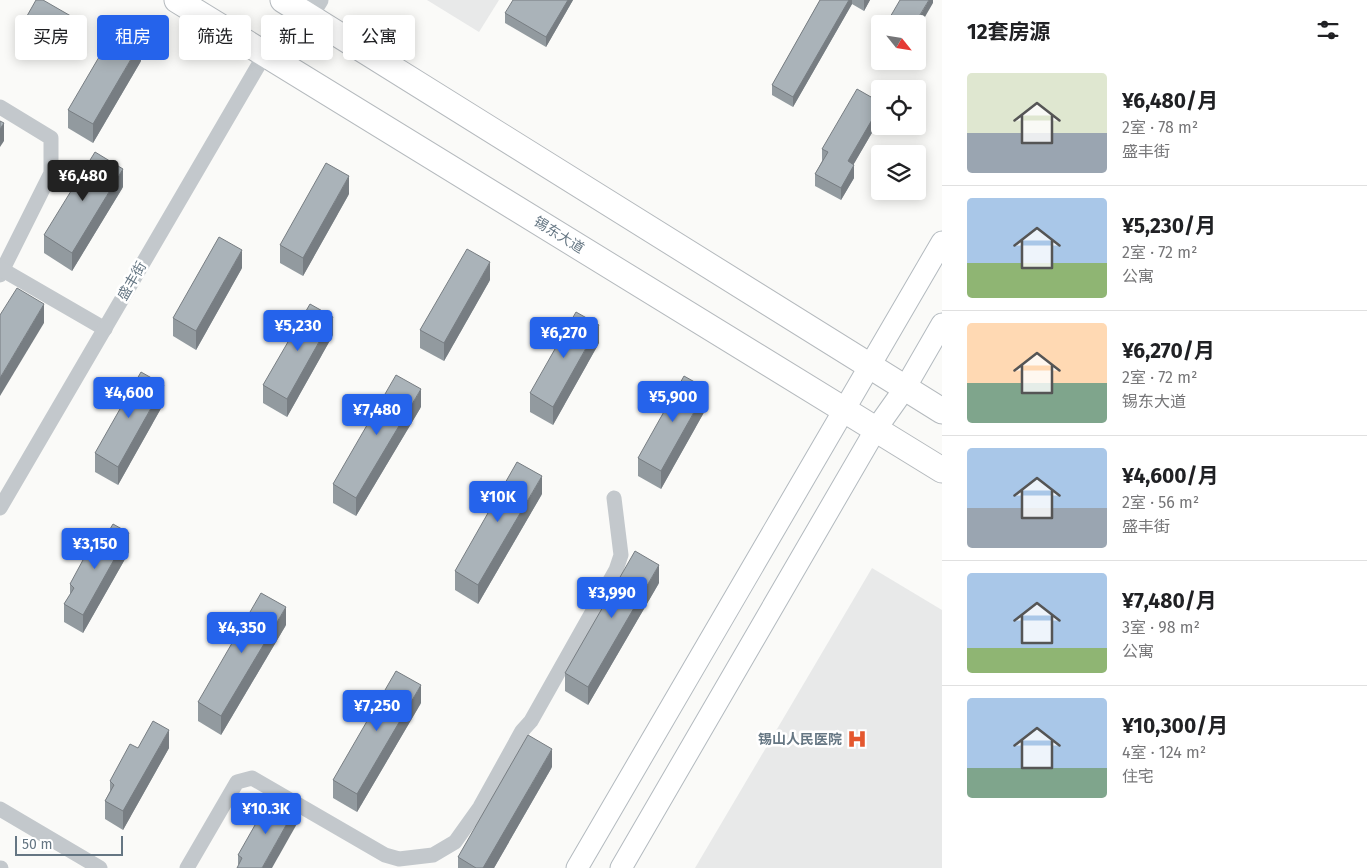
<!DOCTYPE html>
<html lang="zh">
<head>
<meta charset="utf-8">
<style>
  body { margin:0; font-family:"Fira Sans","Noto Sans SC",sans-serif; background:#f2f2f2; color:#202124; height:100vh; display:flex; flex-direction:column; font-size:19px; white-space:nowrap }
  * { box-sizing:border-box; margin:0 }
  p { font-size:16px; color:#757577 }
  .icon { flex:none; width:28px; height:28px; fill:none; stroke:currentColor; stroke-width:2; stroke-linecap:round; stroke-linejoin:round }
  .map { position:relative; flex:1; overflow:hidden }
  .panel { display:flex; flex-direction:column; background:#fff; width:425px }
  .panel>* { flex:none }
  .banner { position:absolute; left:15px; top:15px; width:475px; height:45px; display:flex; gap:10px }
  .needle { width:32px; rotate:120deg }
  .buttons { position:absolute; left:871px; top:15px; display:grid; gap:10px }
  .buttons a { display:grid; place-items:center; width:55px; height:55px; border-radius:5px; background:#fff; box-shadow:0 2px 12px #0003; font-size:25px }
  .scale { position:absolute; left:15px; bottom:12px; width:108px; box-sizing:border-box; padding-left:5px; border:2px solid #657683; border-top:0; font-size:14px; line-height:18px; white-space:nowrap; color:#657683; -webkit-text-stroke:4px #fff; paint-order:stroke }
  .price { position:absolute; translate:-50% -42px; padding:0 11px; border-radius:5px; background:#2563eb; color:#fff; font-size:16px; line-height:32px; filter:drop-shadow(0 1px 2px #0008) }
  .price::after { content:''; position:absolute; left:50%; top:30px; width:15px; height:11px; margin-left:-8px; background:inherit; clip-path:polygon(0 0,100% 0,50% 100%) }
  .price.active { background:#222; color:#fff }
  ul { padding:0; list-style:none }
  li { display:flex; align-items:center; gap:15px; height:125px; padding:0 25px }
  li+li { border-top:1px solid #e0e0e0 }
  li span { display:grid; place-items:center; flex:none; width:140px; height:100px; border-radius:5px; color:#555 }
  li>.icon { margin-inline-start:auto }
  span .icon { width:60px; height:60px; fill:#fffc; stroke-width:1 }
  li b { font-size:21px }
  h2 { display:flex; justify-content:space-between; align-items:center; height:60px; padding:0 25px; font-size:21px }
  .tag { padding:0 18px; border-radius:5px; background:#fff; box-shadow:0 2px 12px #0003; font-size:18px; line-height:45px }
  .tag.active { background:#2563eb; color:#fff }
  main { display:flex; flex:1; min-height:0 }
  .map>svg:first-child { display:block }
  .built { fill:#e8e9e9 }
  .lines { fill:none; stroke-linecap:round; stroke-linejoin:round }
  .secondary-casing { stroke:#b3babf; stroke-width:23 }
  .primary-casing { stroke:#b5babe; stroke-width:27 }
  .minor { stroke:#c3c8cc; stroke-width:15 }
  .tertiary { stroke:#c3c8cc; stroke-width:19 }
  .secondary { stroke:#fff; stroke-width:21 }
  .primary { stroke:#fff; stroke-width:25 }
  .wall { fill:#929a9f }
  .shaded-wall { fill:#777d82 }
  .building { fill:#aab3b9; stroke:#777d82 }
  .labels { text-anchor:middle; dominant-baseline:central; stroke-width:5; stroke-linejoin:round; paint-order:stroke }
  .street-label { font-size:14px; fill:#657683; stroke:#fff }
  .poi-label { font-size:14px; font-weight:bold; fill:#657683; stroke:#fff; text-anchor:end }
</style>
</head>
<body>
<main>
<div class="map">
<svg width="942" height="868" viewBox="0 0 942 868">
  <rect width="100%" height="100%" fill="#fafaf8"/>
  <g class="built">
    <path d="M427,0H499L479,32Z"/>
    <path d="M872,568L942,610V868H695Z"/>
  </g>
  <g class="lines">
    <defs>
      <g id="secondary">
        <path d="M577,868L942,242"/>
        <path d="M621,868L876,429L905,388L942,324"/>
      </g>
      <g id="primary">
        <path d="M177,0L942,470"/>
        <path d="M283,0L942,411"/>
      </g>
    </defs>
    <use href="#secondary" class="secondary-casing"/>
    <use href="#primary" class="primary-casing"/>
    <g class="minor">
      <path d="M0,107L51,138V173L0,275"/>
      <path d="M3,270L105,329"/>
      <path d="M0,508L265,54"/>
      <path d="M0,809L100,868"/>
      <path d="M0,868H1"/>
      <path d="M187,868L237,782L252,778L385,855L399,859L433,855L455,842L480,807L522,731L531,721L616,570L621,555L614,498"/>
    </g>
    <path class="tertiary" d="M309,16L319,0"/>
    <use href="#secondary" class="secondary"/>
    <use href="#primary" class="primary"/>
  </g>
  <g class="wall">
    <path d="M573,0L546,47L505,23V13Z"/>
    <path d="M820,0H870L864,11L852,4L793,107L772,95V85Z"/>
    <path d="M23,23L76,26L63,49L43,37L41,40L23,30Z"/>
    <path d="M141,61L93,143L68,128V110Z"/>
    <path d="M880,94V119L853,165L854,178L841,200L815,186V174L822,161V149L871,97Z"/>
    <path d="M123,187L72,271L44,253V235Z"/>
    <path d="M349,194L303,276L280,263V245Z"/>
    <path d="M242,268L196,350L173,336V318Z"/>
    <path d="M490,280L444,361L420,348V330Z"/>
    <path d="M333,335L287,417L263,403V385Z"/>
    <path d="M599,343L553,425L530,412V393Z"/>
    <path d="M164,403L118,485L95,472V453Z"/>
    <path d="M421,407L356,516L333,503V484Z"/>
    <path d="M707,407L661,489L638,476V458Z"/>
    <path d="M542,494L478,604L455,590V571Z"/>
    <path d="M97,551L129,552L83,633L64,622V604L70,595V584Z"/>
    <path d="M659,583L588,705L565,691V673Z"/>
    <path d="M286,625L221,735L198,721V702Z"/>
    <path d="M421,703L357,812L333,798V780Z"/>
    <path d="M138,748H169L123,830L105,819V801L110,791V781Z"/>
    <path d="M552,767L494,868H458V857Z"/>
    <path d="M266,822H298L238,865V855Z"/>
  </g>
  <g class="shaded-wall">
    <path d="M568,0H573L546,47V37Z"/>
    <path d="M849,0H852V4L793,107V97Z"/>
    <path d="M864,0H870L864,11Z"/>
    <path d="M929,0H933V3L918,29V24H915Z"/>
    <path d="M76,19V26L63,49V42Z"/>
    <path d="M923,28V38L918,48V38Z"/>
    <path d="M43,31V37L41,40V33Z"/>
    <path d="M141,42V61L93,143V124Z"/>
    <path d="M880,106V119L848,174V161Z"/>
    <path d="M4,123V141L0,147V129Z"/>
    <path d="M854,165V178L841,200V188Z"/>
    <path d="M123,169V187L72,271V253Z"/>
    <path d="M349,176V194L303,276V258Z"/>
    <path d="M242,250V268L196,350V331Z"/>
    <path d="M490,262V280L444,361V343Z"/>
    <path d="M44,304V323L0,396V378Z"/>
    <path d="M333,317V335L287,417V399Z"/>
    <path d="M599,325V343L553,425V407Z"/>
    <path d="M164,385V403L118,485V467Z"/>
    <path d="M421,389V407L356,516V498Z"/>
    <path d="M707,389V407L661,489V471Z"/>
    <path d="M542,476V494L478,604V585Z"/>
    <path d="M129,533V552L83,633V615Z"/>
    <path d="M659,565V583L588,705V687Z"/>
    <path d="M286,607V625L221,735V716Z"/>
    <path d="M421,685V703L357,812V794Z"/>
    <path d="M169,730V748L123,830V811Z"/>
    <path d="M552,749V767L494,868H483Z"/>
    <path d="M298,804V822L272,868H262Z"/>
  </g>
  <g class="building">
    <path d="M36,0H43L76,19L63,42L43,31L41,33L23,23Z"/>
    <path d="M513,0H568L546,37L505,13Z"/>
    <path d="M820,0H849L793,97L772,85Z"/>
    <path d="M900,0H929L915,23L916,24H886Z"/>
    <path d="M918,25L923,28L918,38Z"/>
    <path d="M116,28L141,42L93,124L68,110Z"/>
    <path d="M857,89L871,97L874,91L880,94V106L848,161L854,165L841,188L815,174L828,152L822,149Z"/>
    <path d="M0,121L4,123L0,129Z"/>
    <path d="M95,152L123,169L72,253L44,235Z"/>
    <path d="M326,163L349,176L303,258L280,245Z"/>
    <path d="M219,237L242,250L196,331L173,318Z"/>
    <path d="M467,249L490,262L444,343L420,330Z"/>
    <path d="M17,288L44,304L0,378V315Z"/>
    <path d="M310,304L333,317L287,399L263,385Z"/>
    <path d="M576,312L599,325L553,407L530,393Z"/>
    <path d="M141,372L164,385L118,467L95,453Z"/>
    <path d="M396,375L421,389L356,498L333,484Z"/>
    <path d="M684,376L707,389L661,471L638,458Z"/>
    <path d="M517,462L542,476L478,585L455,571Z"/>
    <path d="M113,524L129,533L83,615L64,604L74,588L70,584L90,547L97,551Z"/>
    <path d="M635,551L659,565L588,687L565,673Z"/>
    <path d="M261,593L286,607L221,716L198,702Z"/>
    <path d="M396,671L421,685L357,794L333,780Z"/>
    <path d="M153,721L169,730L123,811L105,801L114,785L110,781L130,744L138,748Z"/>
    <path d="M528,735L552,749L483,868H476L458,857Z"/>
    <path d="M282,795L298,804L262,868H237L242,858L238,855L259,818L266,822Z"/>
  </g>
  <defs>
    <symbol id="hospital-bare" viewBox="-9 -9 18 18"><path d="M-5-5h3v3.5h4V-5h3V5h-3V1.5h-4V5h-3Z" fill="#e4572e" stroke="#fff" stroke-width="2.5" paint-order="stroke"/></symbol>
  </defs>
  <g fill-rule="evenodd">
    <use href="#hospital-bare" x="843" y="725" width="28" height="28"/>
  </g>
  <g class="labels">
    <g class="street-label">
      <text transform="translate(559 235) rotate(32)">锡东大道</text>
      <text transform="translate(132 281) rotate(-60)">盛丰街</text>
    </g>
    <g class="poi-label">
      <text x="842" y="739">锡山人民医院</text>
    </g>
  </g>
</svg>
<div class="buttons">
<a><svg class="needle" viewBox="-14 -14 28 28"><path d="M0-13l5 13h-10z" fill="#e53935"/><path d="M0 13l5-13h-10z" fill="#757577"/></svg></a>
<a><svg class="icon" aria-label="locate" viewBox="0 0 24 24"><circle cx="12" cy="12" r="6"/><path d="M12 2v4M12 18v4M2 12h4M18 12h4"/></svg></a>
<a><svg class="icon" aria-label="layers" viewBox="0 0 24 24"><path d="M12 4l9 5-9 5-9-5zM3 14l9 5 9-5"/></svg></a>
</div>
<div class="scale">50 m</div>
<b class="price active" style="left:83px;top:202px">¥6,480</b>
<b class="price" style="left:298px;top:352px">¥5,230</b>
<b class="price" style="left:564px;top:359px">¥6,270</b>
<b class="price" style="left:129px;top:419px">¥4,600</b>
<b class="price" style="left:673px;top:423px">¥5,900</b>
<b class="price" style="left:377px;top:436px">¥7,480</b>
<b class="price" style="left:498px;top:523px">¥10K</b>
<b class="price" style="left:95px;top:570px">¥3,150</b>
<b class="price" style="left:612px;top:619px">¥3,990</b>
<b class="price" style="left:242px;top:654px">¥4,350</b>
<b class="price" style="left:377px;top:732px">¥7,250</b>
<b class="price" style="left:266px;top:835px">¥10.3K</b>
<div class="banner">
<a class="tag">买房</a>
<a class="tag active">租房</a>
<a class="tag">筛选</a>
<a class="tag">新上</a>
<a class="tag">公寓</a>
</div>
</div>
<section class="panel">
<h2>12套房源<svg class="icon" aria-label="filters" viewBox="0 0 24 24"><path d="M4 7h16M4 17h16"/><circle cx="9" cy="7" r="2"/><circle cx="15" cy="17" r="2"/></svg></h2>
<ul>
<li><span style="background:linear-gradient(#dfe7d0 60%,#9aa5b1 0)"><svg class="icon" aria-label="home" viewBox="0 0 24 24"><path d="M3 11l9-7 9 7M6 9v11h12V9"/></svg></span><div><b>¥6,480/月</b><p>2室 · 78 m²</p><p>盛丰街</p></div></li>
<li><span style="background:linear-gradient(#a9c7e8 65%,#8fb573 0)"><svg class="icon" aria-label="home" viewBox="0 0 24 24"><path d="M3 11l9-7 9 7M6 9v11h12V9"/></svg></span><div><b>¥5,230/月</b><p>2室 · 72 m²</p><p>公寓</p></div></li>
<li><span style="background:linear-gradient(#ffd9b3 60%,#7fa58c 0)"><svg class="icon" aria-label="home" viewBox="0 0 24 24"><path d="M3 11l9-7 9 7M6 9v11h12V9"/></svg></span><div><b>¥6,270/月</b><p>2室 · 72 m²</p><p>锡东大道</p></div></li>
<li><span style="background:linear-gradient(#a9c7e8 60%,#9aa5b1 0)"><svg class="icon" aria-label="home" viewBox="0 0 24 24"><path d="M3 11l9-7 9 7M6 9v11h12V9"/></svg></span><div><b>¥4,600/月</b><p>2室 · 56 m²</p><p>盛丰街</p></div></li>
<li><span style="background:linear-gradient(#a9c7e8 75%,#8fb573 0)"><svg class="icon" aria-label="home" viewBox="0 0 24 24"><path d="M3 11l9-7 9 7M6 9v11h12V9"/></svg></span><div><b>¥7,480/月</b><p>3室 · 98 m²</p><p>公寓</p></div></li>
<li><span style="background:linear-gradient(#a9c7e8 70%,#7fa58c 0)"><svg class="icon" aria-label="home" viewBox="0 0 24 24"><path d="M3 11l9-7 9 7M6 9v11h12V9"/></svg></span><div><b>¥10,300/月</b><p>4室 · 124 m²</p><p>住宅</p></div></li>
</ul>
</section>
</main>
</body>
</html>
